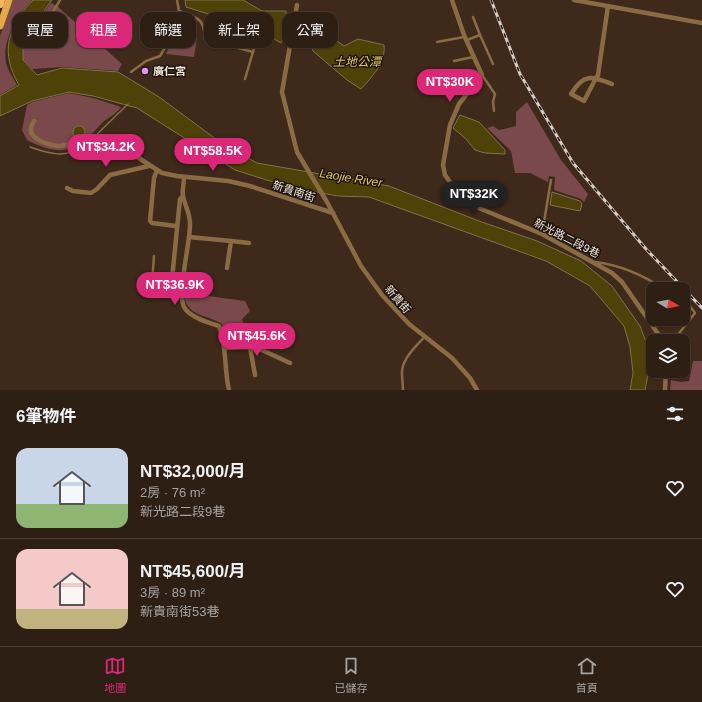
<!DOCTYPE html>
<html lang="zh-TW">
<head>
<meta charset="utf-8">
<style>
  body { margin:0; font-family:Helvetica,"Noto Sans TC",sans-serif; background:#3a2c22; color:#f1f3f6; height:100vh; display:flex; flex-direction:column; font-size:15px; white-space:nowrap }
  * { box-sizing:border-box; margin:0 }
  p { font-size:13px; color:#a7a2a0 }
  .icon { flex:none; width:22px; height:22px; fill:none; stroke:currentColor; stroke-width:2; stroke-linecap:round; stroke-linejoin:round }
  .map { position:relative; height:390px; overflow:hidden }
  .sheet { display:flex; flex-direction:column; background:#2e1f14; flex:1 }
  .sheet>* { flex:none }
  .hud { position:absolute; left:12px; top:12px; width:400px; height:36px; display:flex; gap:8px }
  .needle { width:26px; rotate:100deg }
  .buttons { position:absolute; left:646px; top:282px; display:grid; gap:8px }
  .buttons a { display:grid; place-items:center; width:44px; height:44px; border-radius:8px; background:#2e1f14; box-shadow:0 1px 3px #0004,0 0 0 1px #493d34; font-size:20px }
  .price { position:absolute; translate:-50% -34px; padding:0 9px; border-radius:14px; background:#db2777; color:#fff; font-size:13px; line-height:26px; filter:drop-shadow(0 1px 2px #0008) }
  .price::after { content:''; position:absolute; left:50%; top:24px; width:12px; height:9px; margin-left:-6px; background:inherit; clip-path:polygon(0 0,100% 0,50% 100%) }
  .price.on { background:#222; color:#fff }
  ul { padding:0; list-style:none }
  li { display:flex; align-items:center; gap:12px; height:100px; padding:0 16px }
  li+li { border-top:1px solid #493d34 }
  li span { display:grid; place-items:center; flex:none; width:112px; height:80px; border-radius:12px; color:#555 }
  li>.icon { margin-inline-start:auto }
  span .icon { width:48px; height:48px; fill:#fffc; stroke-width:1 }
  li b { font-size:17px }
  h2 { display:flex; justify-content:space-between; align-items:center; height:48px; padding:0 16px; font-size:17px }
  .pill { padding:0 14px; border-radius:12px; background:#2e1f14; box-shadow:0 1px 3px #0004,0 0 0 1px #493d34; font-size:14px; line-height:36px }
  .pill.on { background:#db2777; color:#fff }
  .menu { display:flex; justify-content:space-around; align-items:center; height:56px; border-top:1px solid #493d34; background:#2e1f14; font-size:11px; color:#a7a2a0 }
  .menu a { display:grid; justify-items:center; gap:2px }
  .menu .on { color:#db2777 }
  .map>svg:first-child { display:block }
  .green { fill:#79494b }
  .water { fill:#4f4209; stroke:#807348 }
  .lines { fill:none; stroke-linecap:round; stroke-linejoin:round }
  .stream { stroke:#807348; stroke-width:1.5 }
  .service { stroke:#896c43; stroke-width:2.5 }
  .minor { stroke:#896c43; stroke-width:4.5 }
  .primary { stroke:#e4a84b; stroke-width:7 }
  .trunk { stroke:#f0b65d; stroke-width:8 }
  .rail-casing { stroke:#dbccc1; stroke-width:3 }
  .rail { stroke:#1e140e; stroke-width:1.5; stroke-dasharray:4.5; stroke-linecap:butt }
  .poi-dot { fill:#df98f2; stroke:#1e140e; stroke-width:1.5 }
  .labels { text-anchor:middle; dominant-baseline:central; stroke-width:3; stroke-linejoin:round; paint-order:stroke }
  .poi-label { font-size:11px; font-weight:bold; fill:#f4e6dc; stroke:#1e140e; text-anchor:start }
  .street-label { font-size:11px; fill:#f4e6dc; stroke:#1e140e }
  .water-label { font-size:12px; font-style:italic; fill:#dfc664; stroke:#1e140e }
</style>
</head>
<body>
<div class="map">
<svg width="702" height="390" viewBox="0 0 702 390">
  <rect width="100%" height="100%" fill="#3e291a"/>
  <g class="green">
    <path d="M13,0H32C17,15 0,43 7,66C9,72 14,79 17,85L0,95V36Z"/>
    <path d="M51,3L57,6L122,64L118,71L62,67L32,69L23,59V47L36,23Z"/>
    <path d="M154,18L157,31H147L146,20Z"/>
    <path d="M177,28L197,38L194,57L166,54Z"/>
    <path d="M69,93L93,98L121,107C116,115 108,117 102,123C77,152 62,158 27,140L22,130L27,105L32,102Z"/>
    <path d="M527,102L561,160L588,194L584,202L581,199L554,190L555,177L549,176L548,182L530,173H515L511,151L487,128L493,126L499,130L516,126V112Z"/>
    <path d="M184,288L193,292V294L245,301L250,311L242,319L246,333H241L239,344L228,346L222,324C204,313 183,317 184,288Z"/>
    <path d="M693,361H702V390H670L671,380L680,382L689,381Z"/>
  </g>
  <g class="water">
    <path d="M33,0H52L35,23L23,47V60L37,75L62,68L118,72L159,97L224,145L257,163L389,186L479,221L537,241L581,261L612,286L640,326L648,347V374L645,390H630L633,373L630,347L624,326L590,286L546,261L369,197L338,196L289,187L235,170L137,108L93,96L69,92L32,101L0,116V96L19,85C0,53 7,27 33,0Z"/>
    <path d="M185,0H243L262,11H286L287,33L281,43L259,30L186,7Z"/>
    <path d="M317,30L328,34L344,46L358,39L384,45C386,62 372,77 361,89L347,80L313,51L311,35Z"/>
    <path d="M460,115L479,122L505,150V154L485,153L475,150L466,139L453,128Z"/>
    <circle cx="79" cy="132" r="6"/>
    <path d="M552,192L580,201L582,204L580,211L550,205Z"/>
  </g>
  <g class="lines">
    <g class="stream">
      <path d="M88,143L128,104"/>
      <path d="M30,147C50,154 66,159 85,145"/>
    </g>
    <g class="service">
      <path d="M177,0L179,11C197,18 204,17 205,39L253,52"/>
      <path d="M53,12L60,0"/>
      <path d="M473,17L480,35"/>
      <path d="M467,40L480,35L493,64"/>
      <path d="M437,42L464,37"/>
      <path d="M454,61L473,57"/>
      <path d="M131,72L146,61L160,56L169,41L179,11"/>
      <path d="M482,75L495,94L493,102L494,111"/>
      <path d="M245,79L255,45"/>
      <path d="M542,234L551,180"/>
      <path d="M154,256L152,282L182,291"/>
      <path d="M595,262C620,265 643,275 664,289"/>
      <path d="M673,341L695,313L687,302L683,300"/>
      <path d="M403,390C403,384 402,379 402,374C401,359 416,347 425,336"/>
    </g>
    <g class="minor">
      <path d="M452,0L464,35L482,75L459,104L450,125L443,165L445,175L464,202L542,234L612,273L622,282L663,341"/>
      <path d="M574,0L702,23"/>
      <path d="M297,5L282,92L297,152L327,202L361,266L382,295L409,324L452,358L470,378L477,390"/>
      <path d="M608,6L598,75L596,78L584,101L571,94C584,73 591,76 612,84"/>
      <path d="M34,121C23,137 44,144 58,146C66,146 74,142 83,143C88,144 92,148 97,149C108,151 118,148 128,151L162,173L177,176L228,181L250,186L333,213"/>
      <path d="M157,170L154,178L150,221L152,223L176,226"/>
      <path d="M184,177C184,183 182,190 183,196C185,207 190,211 190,225C190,244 177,293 184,307C189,317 209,323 219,326C227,346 224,369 229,390"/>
      <path d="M67,188L73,191L91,193L97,189L110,175L149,166"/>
      <path d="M189,237L231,241L227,268"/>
      <path d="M231,241L249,243"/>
      <path d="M172,279L180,199L183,196"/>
      <path d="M250,347L255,375"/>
      <path d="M224,348L250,347L262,350L290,363"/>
      <path d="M665,390L666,371"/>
    </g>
    <path class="primary" d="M0,26L9,0"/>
    <path class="trunk" d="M0,4L1,0"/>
    <defs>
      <path id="rail" d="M491,0L520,74L573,163L646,249L702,308"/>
    </defs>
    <use href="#rail" class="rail-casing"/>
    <use href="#rail" class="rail"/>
  </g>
  <circle class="poi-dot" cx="145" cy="71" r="4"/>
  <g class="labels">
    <g class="poi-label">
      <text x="153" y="71">廣仁宮</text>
    </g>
    <g class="street-label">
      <text transform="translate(294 191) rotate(18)">新貴南街</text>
      <text transform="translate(567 238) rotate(27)">新光路二段9巷</text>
      <text transform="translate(398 299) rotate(49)">新貴街</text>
    </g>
    <g class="water-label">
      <text x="357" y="62">土地公潭</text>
      <text transform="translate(351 178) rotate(9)">Laojie River</text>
    </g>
  </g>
</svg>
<div class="buttons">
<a><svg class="needle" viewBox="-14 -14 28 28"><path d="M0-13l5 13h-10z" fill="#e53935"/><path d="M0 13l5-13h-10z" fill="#a7a2a0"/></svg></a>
<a><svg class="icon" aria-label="layers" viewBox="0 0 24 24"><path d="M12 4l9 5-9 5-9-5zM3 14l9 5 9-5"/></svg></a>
</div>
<b class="price" style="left:450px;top:103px">NT$30K</b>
<b class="price" style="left:106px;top:168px">NT$34.2K</b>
<b class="price" style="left:213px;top:172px">NT$58.5K</b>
<b class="price on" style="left:474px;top:215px">NT$32K</b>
<b class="price" style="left:175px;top:306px">NT$36.9K</b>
<b class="price" style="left:257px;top:357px">NT$45.6K</b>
<div class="hud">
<a class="pill">買屋</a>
<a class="pill on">租屋</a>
<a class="pill">篩選</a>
<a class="pill">新上架</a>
<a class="pill">公寓</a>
</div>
</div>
<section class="sheet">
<h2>6筆物件<svg class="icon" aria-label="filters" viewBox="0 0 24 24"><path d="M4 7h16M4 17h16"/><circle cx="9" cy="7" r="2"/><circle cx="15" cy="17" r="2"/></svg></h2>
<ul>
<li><span style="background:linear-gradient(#c9d6e8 70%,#8fb573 0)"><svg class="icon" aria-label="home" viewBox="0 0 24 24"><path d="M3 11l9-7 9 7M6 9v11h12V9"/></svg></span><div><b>NT$32,000/月</b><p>2房 · 76 m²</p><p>新光路二段9巷</p></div><svg class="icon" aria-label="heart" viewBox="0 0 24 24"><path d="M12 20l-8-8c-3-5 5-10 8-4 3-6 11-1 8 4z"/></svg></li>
<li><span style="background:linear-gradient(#f6c9c9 75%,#c2b280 0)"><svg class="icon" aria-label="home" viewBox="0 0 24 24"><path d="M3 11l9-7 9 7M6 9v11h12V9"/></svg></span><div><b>NT$45,600/月</b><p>3房 · 89 m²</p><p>新貴南街53巷</p></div><svg class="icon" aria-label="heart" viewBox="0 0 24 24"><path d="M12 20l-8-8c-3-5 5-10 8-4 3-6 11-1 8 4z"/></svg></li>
</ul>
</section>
<nav class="menu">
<a class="on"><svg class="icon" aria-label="map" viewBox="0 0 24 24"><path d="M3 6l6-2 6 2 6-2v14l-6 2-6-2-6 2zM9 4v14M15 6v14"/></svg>地圖</a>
<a><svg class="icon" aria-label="saved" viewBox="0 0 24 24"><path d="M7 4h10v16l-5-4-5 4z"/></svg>已儲存</a>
<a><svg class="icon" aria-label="home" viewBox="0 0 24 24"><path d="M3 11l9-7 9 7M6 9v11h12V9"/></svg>首頁</a>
</nav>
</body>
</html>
